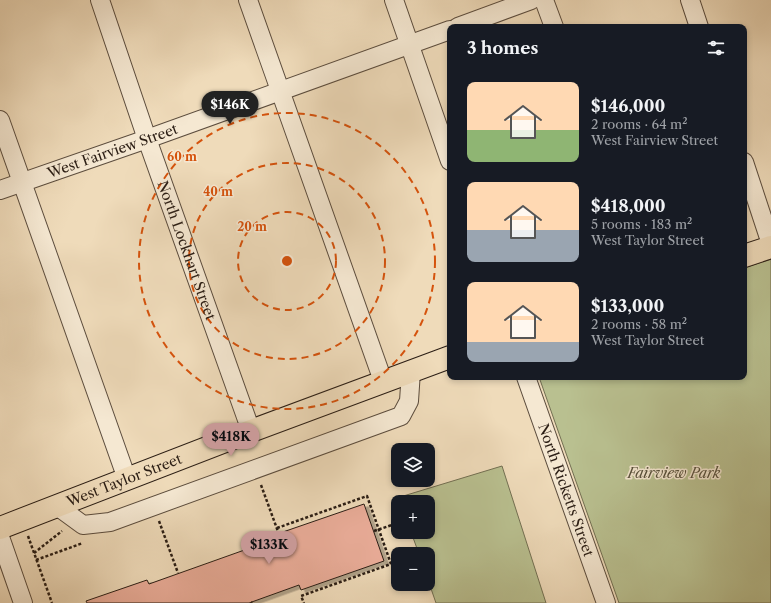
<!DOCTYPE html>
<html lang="en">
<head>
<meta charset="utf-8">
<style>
  body { margin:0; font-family:"Libre Caslon Text",serif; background:#242831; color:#f1f3f6; height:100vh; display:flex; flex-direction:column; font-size:15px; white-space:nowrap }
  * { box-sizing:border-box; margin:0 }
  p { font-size:13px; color:#9ea1a6 }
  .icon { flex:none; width:22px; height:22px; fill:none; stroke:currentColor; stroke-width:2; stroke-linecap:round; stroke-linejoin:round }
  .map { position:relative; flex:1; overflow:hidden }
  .details { position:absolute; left:447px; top:24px; width:300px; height:356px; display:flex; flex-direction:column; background:#171b24; border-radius:8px; box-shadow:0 2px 6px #0003 }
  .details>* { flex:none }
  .buttons { position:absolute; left:391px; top:443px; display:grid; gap:8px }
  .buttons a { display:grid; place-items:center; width:44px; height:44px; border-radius:8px; background:#171b24; box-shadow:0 2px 6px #0003; font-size:20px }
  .price { position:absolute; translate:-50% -34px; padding:0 9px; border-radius:14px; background:#c59692; color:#111; font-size:13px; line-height:26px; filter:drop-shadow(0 1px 2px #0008) }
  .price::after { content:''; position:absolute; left:50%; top:24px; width:12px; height:9px; margin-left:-6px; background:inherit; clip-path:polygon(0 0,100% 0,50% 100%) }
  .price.current { background:#222; color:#fff }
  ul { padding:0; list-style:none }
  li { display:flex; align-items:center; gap:12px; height:100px; padding:0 20px }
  li span { display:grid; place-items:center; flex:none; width:112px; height:80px; border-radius:8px; color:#555 }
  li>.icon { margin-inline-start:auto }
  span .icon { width:48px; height:48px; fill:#fffc; stroke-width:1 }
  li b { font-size:17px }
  h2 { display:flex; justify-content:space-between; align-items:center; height:48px; padding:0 20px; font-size:17px }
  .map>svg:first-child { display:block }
  .green { fill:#b9c090; stroke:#726f52 }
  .building { fill:#e8ab97; stroke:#2b1e15; filter:url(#shadow) }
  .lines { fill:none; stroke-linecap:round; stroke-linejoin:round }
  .minor-casing { stroke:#5c4d3e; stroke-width:20 }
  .major-casing { stroke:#2b1e15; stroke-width:24 }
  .path { stroke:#2b1e15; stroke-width:2.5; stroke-dasharray:3 2; stroke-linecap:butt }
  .minor { stroke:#f5e8d2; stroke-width:18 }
  .major { stroke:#efdbba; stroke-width:22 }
  .ring { fill:none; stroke:#d5530d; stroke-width:2; stroke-dasharray:7 5 }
  .labels { text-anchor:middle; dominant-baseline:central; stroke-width:3; stroke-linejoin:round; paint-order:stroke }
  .street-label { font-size:14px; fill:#2b1e15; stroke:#f5e8d2 }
  .park-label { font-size:14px; font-style:italic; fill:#564f3a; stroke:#f5e8d2 }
  .centre { fill:#d5530d; stroke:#f5e8d2; stroke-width:2 }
  .ring-label { font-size:12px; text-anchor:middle; font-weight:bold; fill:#d5530d; stroke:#f5e8d2; stroke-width:3; stroke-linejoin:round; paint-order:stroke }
</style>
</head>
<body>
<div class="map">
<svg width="771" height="603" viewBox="0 0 771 603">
  <defs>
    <filter id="shadow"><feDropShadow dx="4.5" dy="2.5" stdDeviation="0" flood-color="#0004"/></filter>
  </defs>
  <rect width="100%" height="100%" fill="#efdbba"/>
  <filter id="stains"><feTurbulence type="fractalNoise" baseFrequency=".005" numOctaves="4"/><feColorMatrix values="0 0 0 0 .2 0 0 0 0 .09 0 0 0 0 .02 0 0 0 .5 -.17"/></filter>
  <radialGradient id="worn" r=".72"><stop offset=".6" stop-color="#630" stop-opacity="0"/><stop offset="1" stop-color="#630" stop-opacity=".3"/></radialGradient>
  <g class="green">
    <path d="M771,259V603H619L539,377H744V268Z"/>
    <path d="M502,466L546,603H436L428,580V554H419L411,532H428V502H401L400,497Z"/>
  </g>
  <path class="building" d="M364,504L384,561L301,590L299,585L249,603H87L86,601L147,580L149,584L281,537L280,533Z"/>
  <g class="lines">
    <defs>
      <g id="minor">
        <path id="s1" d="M100,0L147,139L251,431"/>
        <path d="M248,0L383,381"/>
        <path d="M394,0L450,161"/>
        <path d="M544,0L554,27"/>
        <path d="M690,0L699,27"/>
        <path d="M458,27L531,0"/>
        <path d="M0,120L127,479"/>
        <path d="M744,162L771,244"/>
        <path id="s2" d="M0,190L147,139L450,30"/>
        <path id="s3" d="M526,377L606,603"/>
        <path d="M57,506L83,525L110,522L401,416L409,401L411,371"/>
        <path d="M0,537L23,603"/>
      </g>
      <g id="major">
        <path d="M744,256L771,247"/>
        <path id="s4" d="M0,528L251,431L450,357"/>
      </g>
    </defs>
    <use href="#minor" class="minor-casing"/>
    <use href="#major" class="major-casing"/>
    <g class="path">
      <path d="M261,485L280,537"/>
      <path d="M159,521L178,573"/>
      <path d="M277,528L367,496L391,564L301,596L304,603"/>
      <path d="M374,531L398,523"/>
      <path d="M28,536L52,603"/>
      <path d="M34,553L62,531"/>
      <path d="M36,560L83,543"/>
      <path d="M251,602L252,603"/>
    </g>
    <use href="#minor" class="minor"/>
    <use href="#major" class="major"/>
  </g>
  <g class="ring">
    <circle cx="287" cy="261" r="49"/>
    <circle cx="287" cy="261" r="98"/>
    <circle cx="287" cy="261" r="148"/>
  </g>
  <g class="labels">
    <g class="street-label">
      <text stroke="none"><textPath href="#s2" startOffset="119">West Fairview Street</textPath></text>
      <text stroke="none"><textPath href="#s1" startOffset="265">North Lockhart Street</textPath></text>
      <text stroke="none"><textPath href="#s4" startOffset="133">West Taylor Street</textPath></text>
      <text stroke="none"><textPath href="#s3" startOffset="120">North Ricketts Street</textPath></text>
    </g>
    <g class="park-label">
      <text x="674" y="473">Fairview Park</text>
    </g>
  </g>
  <circle cx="287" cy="261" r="6" class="centre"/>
  <g class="ring-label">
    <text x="182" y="161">60 m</text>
    <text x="218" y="196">40 m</text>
    <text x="252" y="231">20 m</text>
  </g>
  <rect width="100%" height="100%" filter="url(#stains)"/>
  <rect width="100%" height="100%" fill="url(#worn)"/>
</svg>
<div class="buttons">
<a><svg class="icon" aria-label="layers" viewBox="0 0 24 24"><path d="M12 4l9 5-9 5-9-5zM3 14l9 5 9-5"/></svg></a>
<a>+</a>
<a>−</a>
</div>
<b class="price current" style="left:230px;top:125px">$146K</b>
<b class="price" style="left:231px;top:457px">$418K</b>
<b class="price" style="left:269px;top:565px">$133K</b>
<section class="details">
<h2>3 homes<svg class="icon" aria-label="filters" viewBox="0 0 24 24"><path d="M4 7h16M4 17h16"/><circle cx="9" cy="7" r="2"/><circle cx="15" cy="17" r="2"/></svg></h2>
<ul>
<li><span style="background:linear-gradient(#ffd9b3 60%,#8fb573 0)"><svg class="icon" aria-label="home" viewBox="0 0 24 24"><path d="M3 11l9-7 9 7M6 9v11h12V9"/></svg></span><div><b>$146,000</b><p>2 rooms · 64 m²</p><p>West Fairview Street</p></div></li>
<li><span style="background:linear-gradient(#ffd9b3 60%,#9aa5b1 0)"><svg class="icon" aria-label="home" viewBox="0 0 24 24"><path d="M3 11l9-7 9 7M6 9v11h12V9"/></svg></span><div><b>$418,000</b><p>5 rooms · 183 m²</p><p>West Taylor Street</p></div></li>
<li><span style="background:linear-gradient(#ffd9b3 75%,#9aa5b1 0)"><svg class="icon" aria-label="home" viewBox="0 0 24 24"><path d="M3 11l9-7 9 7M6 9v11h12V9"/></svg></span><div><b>$133,000</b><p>2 rooms · 58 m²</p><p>West Taylor Street</p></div></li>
</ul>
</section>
</div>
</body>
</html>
